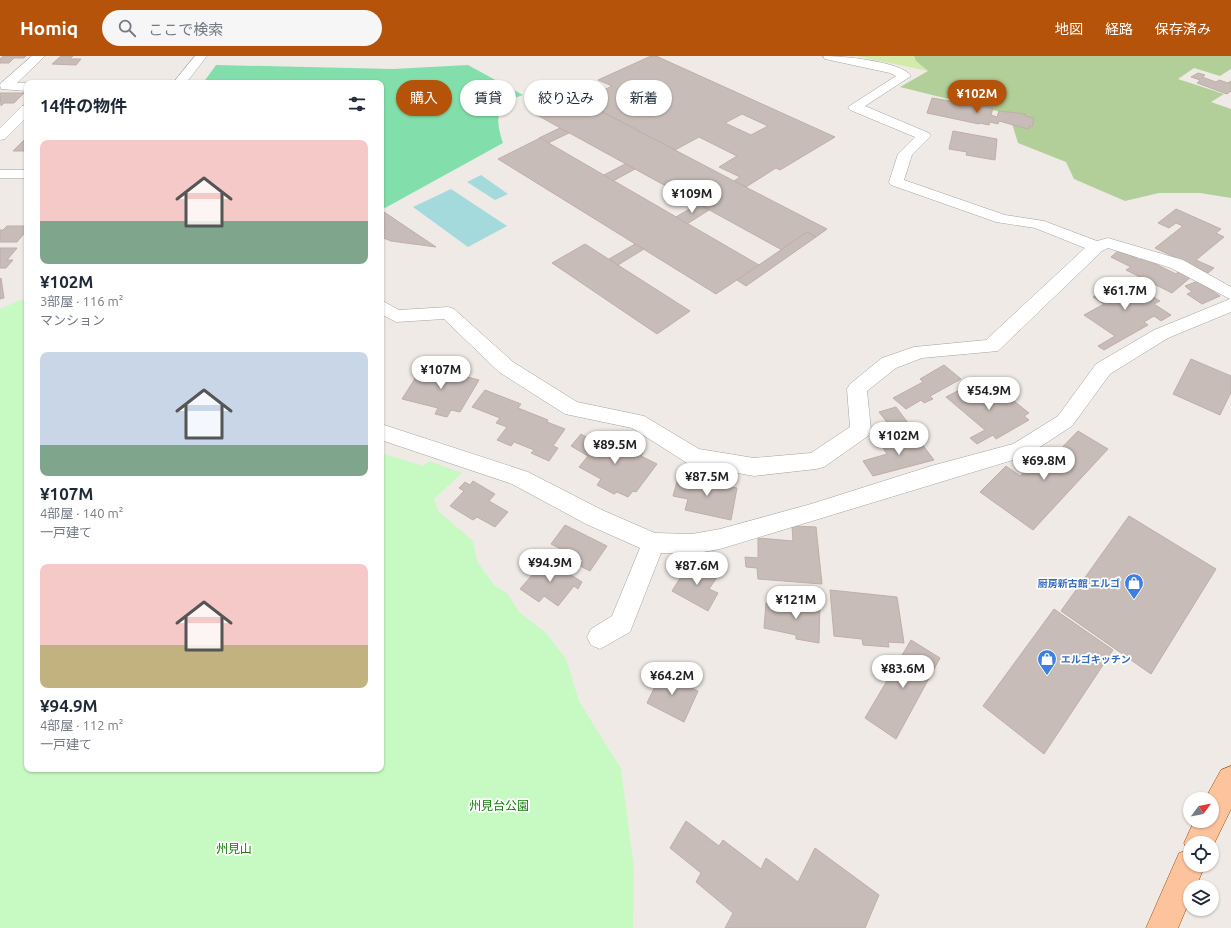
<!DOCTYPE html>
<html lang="ja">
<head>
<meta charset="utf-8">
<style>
  body { margin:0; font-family:Ubuntu,"Noto Sans JP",sans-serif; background:#f6f6f7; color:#1f2937; height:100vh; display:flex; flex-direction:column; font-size:15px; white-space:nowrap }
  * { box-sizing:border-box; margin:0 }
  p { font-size:13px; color:#747a83 }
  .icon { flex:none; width:22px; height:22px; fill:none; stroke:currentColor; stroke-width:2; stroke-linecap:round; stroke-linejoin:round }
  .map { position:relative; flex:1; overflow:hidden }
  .sheet { position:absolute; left:24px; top:24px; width:360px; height:692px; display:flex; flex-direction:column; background:#fff; border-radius:8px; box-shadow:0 1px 3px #0004 }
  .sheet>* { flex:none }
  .banner { position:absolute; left:396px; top:24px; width:380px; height:36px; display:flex; gap:8px }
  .needle { width:26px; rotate:58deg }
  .fabs { position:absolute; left:1183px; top:736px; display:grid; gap:8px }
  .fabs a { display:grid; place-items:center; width:36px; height:36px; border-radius:50%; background:#fff; box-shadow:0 1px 3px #0004; font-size:20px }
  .price { position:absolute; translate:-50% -34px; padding:0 9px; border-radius:14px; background:#fff; color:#222; font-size:13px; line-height:26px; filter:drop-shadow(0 1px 2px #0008) }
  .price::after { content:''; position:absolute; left:50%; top:24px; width:12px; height:9px; margin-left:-6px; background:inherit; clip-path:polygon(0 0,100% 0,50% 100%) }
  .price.active { background:#b45309; color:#fff }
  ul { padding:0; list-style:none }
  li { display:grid; align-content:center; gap:8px; height:212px; padding:0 16px }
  li span { display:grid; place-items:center; height:124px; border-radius:8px; color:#555 }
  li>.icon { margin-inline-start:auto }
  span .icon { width:72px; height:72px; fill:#fffc; stroke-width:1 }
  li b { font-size:17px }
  h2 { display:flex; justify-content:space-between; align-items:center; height:48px; padding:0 16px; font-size:17px }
  .chip { padding:0 14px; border-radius:18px; background:#fff; box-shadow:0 1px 3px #0004; font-size:14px; line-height:36px }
  .chip.active { background:#b45309; color:#fff }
  header { display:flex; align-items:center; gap:24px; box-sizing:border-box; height:56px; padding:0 20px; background:#b45309; color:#fff }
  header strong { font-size:19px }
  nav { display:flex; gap:22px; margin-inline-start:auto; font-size:14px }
  .search { width:280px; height:36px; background:#f6f6f7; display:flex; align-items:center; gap:10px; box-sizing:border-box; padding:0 14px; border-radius:22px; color:#747a83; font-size:15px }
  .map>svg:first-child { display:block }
  .grass { fill:#d4eaaa }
  .forest { fill:#b2cf99 }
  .park { fill:#c7fac2 }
  .pitch { fill:#82dfab }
  .water { fill:#a5dadd }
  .building { fill:#c7bcb8; stroke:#c1aea7; fill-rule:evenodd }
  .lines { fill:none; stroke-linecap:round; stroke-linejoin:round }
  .minor-casing { stroke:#a3a3a3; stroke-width:1 }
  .major-casing { stroke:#994c00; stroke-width:1 }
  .minor { fill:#fff; fill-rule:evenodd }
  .major { fill:#fcc39d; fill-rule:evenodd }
  .labels { text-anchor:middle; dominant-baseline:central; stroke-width:3.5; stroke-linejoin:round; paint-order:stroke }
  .shop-label { font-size:10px; font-weight:bold; fill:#366cbe; stroke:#fff; text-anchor:end }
  .near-park-label { font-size:12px; fill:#157e0b; stroke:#fff }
</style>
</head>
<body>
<header>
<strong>Homiq</strong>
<div class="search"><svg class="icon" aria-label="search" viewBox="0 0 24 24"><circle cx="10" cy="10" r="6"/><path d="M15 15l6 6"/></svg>ここで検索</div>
<nav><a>地図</a><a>経路</a><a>保存済み</a></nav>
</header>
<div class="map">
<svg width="1231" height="872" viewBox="0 0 1231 872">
  <rect width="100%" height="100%" fill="#efeae5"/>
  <path class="grass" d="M856,0H914L916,5L928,15Z"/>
  <path class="forest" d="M914,0H1231V13L1220,20L1194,12L1178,23L1224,38L1211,46L1231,53V142L1200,137H1159L1125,145L1074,123L1066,106L1018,87L1009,58L900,31L928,15L916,5Z"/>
  <path class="park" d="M23,243L27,252V713H381V397L423,410L429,405L462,417L434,443L438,455L473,485L477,505L494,529L507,537L519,556L546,577L566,603L579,645L621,713L634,813L633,872H0V253Z"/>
  <path class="pitch" d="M216,9L393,13L468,9L523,39C518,41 509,43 505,47C494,58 499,75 503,87L385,152L381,149V27H203Z"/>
  <g class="water">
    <path d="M481,119L508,138L495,144L467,126Z"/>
    <path d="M451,133L507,170L468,191L413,151Z"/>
  </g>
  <g class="building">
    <path d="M3,0H26L24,2H14L9,7H0V3Z"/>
    <path d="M61,0H73L70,3H81L76,9L52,8Z"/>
    <path d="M651,0H656L835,81L780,114L776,112L746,131L734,125L740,121L719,111L737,100L699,81L675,94L580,45L587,42L575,36L595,27L606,33L612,30L598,24ZM742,58L768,70L751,79L725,67Z"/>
    <path d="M1198,17L1205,19L1202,21L1216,26L1219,24L1228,27L1231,25V35L1227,38L1197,27L1200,24L1191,21Z"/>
    <path d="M0,37H24L14,47H4L1,50Z"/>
    <path d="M574,41L734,125L827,173L816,181L807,176L782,194L535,58Z"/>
    <path d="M932,42L993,52L991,59L997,61L999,55L1026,58L1025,60L1034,62L1032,71L1029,70L1028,73L999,65L998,68L990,66L989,69L979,67V68L927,57Z"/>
    <path d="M560,72L569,77L548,87L539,82Z"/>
    <path d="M953,75L997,83L995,104L966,99L967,96L949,93Z"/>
    <path d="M27,81V95H13Z"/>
    <path d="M540,82L759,209L716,238L498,103Z"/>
    <path d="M625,108L635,113L613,125L604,119Z"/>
    <path d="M698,148L709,154L687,168L676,161Z"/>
    <path d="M1176,153L1221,173L1216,177L1224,181L1196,204L1214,212L1208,217L1155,192L1183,170L1176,167L1169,172L1158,167Z"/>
    <path d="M381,154L436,191L391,185L381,181Z"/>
    <path d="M7,170H27V174L17,186H0V174H3Z"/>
    <path d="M807,176L816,181L746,230L737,224Z"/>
    <path d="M585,188L690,255L657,278L552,207Z"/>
    <path d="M635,188L644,193L618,209L609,203Z"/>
    <path d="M0,192H17L7,204H13L6,212H0Z"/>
    <path d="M1119,194L1140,204L1143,202L1176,218L1179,215L1191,221L1172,237L1126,214L1131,211L1111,201Z"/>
    <path d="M1,222L4,242L0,243V223Z"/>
    <path d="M1126,224L1160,245L1154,248L1171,259L1161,265L1154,260L1144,266L1148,269L1104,294L1098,290L1115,280L1084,259L1104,248L1093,241Z"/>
    <path d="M1198,225L1220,240L1202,248L1187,238L1192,236L1185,230Z"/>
    <path d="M1191,303L1231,320V336L1220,359L1173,338Z"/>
    <path d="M944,309L961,323L930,340L933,343L924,347L921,344L906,353L893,342L923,326L920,323Z"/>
    <path d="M423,310L479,324L460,356L451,354L447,361L435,358L438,352L402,343Z"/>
    <path d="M977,325L1002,345L1009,341L1029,357L1024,360L1029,364L996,383L993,379L977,388L970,382L985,374L946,341Z"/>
    <path d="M485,334L521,348L518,352L548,364L547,366L565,373L553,390L558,392L549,405L531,397L534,394L514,386L511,390L497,384L507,371L496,367L500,362L472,351Z"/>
    <path d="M896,351L914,375L897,379L879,356Z"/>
    <path d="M1078,375L1108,393L1033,474L980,436L1006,410L1020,420L1040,401L1048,406Z"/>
    <path d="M581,378L598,388L604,381L610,384L612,382L643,397L641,400L657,408L636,436L633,435L628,441L617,436L614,438L597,429L601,423L579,411L588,400L571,390Z"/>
    <path d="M916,380L934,404L873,420L863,405L887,398L881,389Z"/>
    <path d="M679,419L737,432L731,464L685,454L688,443L673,440Z"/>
    <path d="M473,425L495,438L489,445L508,456L495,471L477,461L473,464L450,450L464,435L459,432L465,426L470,429Z"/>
    <path d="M1129,460L1216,513L1151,618L1061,555Z"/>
    <path d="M565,469L607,490L590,515L580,510L583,504L551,488Z"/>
    <path d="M792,470L816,471L822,528L758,523L757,512L746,511L745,501L758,502V482L793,485Z"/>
    <path d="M546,503L582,526L578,533L574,530L558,550L544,540L539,546L520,533Z"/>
    <path d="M690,506L718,520L709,533L718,537L708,555L672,535Z"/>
    <path d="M830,534L897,541L904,587L888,586L889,591L863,589L862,583L834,580Z"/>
    <path d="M800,541L820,545L819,587L796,583V579L764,572L766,547L799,553Z"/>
    <path d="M1054,553L1113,594L1044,698L983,650Z"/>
    <path d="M911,584L940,602L896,683L865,662Z"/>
    <path d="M654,613L698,635L684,666L647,647L658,624L651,620Z"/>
    <path d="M686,765L719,790L723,784L761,813L766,802L798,826L815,792L879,839L865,872H725L733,857L696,826L701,817L670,792Z"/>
  </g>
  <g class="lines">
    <defs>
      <g id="minor">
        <path d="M32,0H45L17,27H27V35L1,33L0,29L1,27Z"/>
        <path d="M195,0H207L186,27H173Z"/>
        <path d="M823,0C841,0 901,5 911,20L865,50L929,77L931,80L912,99L904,124L1005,159L1044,165L1097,185L1108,182L1183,204L1231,231V256L1168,282L1110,318L1072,370L1026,400L720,493L692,498L661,497L630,576L600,593L591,589L587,581L591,573L612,560L640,492L586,468L512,428L381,384V368L528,416L602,454L655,477L692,478L720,473L811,448L931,410L1013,388L1058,360L1096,308L1154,274L1230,243L1171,212L1108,192L1102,195L998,295L922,302L896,312L867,335L871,374L868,380L824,411L816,413L754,420L694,409L687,407L632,372L565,358L499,316L444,263L396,266L381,258V244L399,254L448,251L454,253L513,306L577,346L644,360L699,393L754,402L811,397L850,371L847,333L850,328L882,302L914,291L986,284L1085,192L1035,172L996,166L891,129L889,126L898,98L915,81L850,54L848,51L896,20L890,17L825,3Z"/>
        <path d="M27,49V61L5,83L0,84V72L22,50Z"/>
        <rect x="0" y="114" width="27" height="8"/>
      </g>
      <path id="major" d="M1231,710V753L1212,792V787H1190V809H1205L1196,831H1190V844L1178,872H1146L1179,797L1187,794L1184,787L1194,765H1212V743H1205L1221,714Z"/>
    </defs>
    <use href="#minor" class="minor-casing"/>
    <use href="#major" class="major-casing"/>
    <use href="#minor" class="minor"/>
    <use href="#major" class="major"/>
  </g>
  <defs>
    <symbol id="shop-pin" viewBox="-11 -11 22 30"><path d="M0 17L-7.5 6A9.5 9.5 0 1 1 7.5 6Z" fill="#3f7fe0" stroke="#fff"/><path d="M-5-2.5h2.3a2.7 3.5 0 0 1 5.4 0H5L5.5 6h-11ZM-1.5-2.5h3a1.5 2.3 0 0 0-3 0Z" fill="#fff"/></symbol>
  </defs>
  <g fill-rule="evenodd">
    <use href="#shop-pin" x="1123" y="516" width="22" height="30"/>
    <use href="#shop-pin" x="1036" y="592" width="22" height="30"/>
  </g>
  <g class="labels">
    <g class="shop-label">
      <text x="1120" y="527">厨房新古館 エルゴ</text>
      <text x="1061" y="603" text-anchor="start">エルゴキッチン</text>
    </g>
    <g class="near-park-label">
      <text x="499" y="749">州見台公園</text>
      <text x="234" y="792">州見山</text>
    </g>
  </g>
</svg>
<div class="fabs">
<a><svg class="needle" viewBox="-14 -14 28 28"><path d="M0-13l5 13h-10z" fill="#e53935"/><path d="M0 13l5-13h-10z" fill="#747a83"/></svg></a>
<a><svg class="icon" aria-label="locate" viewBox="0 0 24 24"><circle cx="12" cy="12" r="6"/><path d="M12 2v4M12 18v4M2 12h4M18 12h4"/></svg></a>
<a><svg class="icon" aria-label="layers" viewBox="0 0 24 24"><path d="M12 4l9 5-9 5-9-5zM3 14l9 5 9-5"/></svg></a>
</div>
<b class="price active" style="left:977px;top:58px">¥102M</b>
<b class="price" style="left:692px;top:158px">¥109M</b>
<b class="price" style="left:1125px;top:255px">¥61.7M</b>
<b class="price" style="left:441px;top:334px">¥107M</b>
<b class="price" style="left:989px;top:355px">¥54.9M</b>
<b class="price" style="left:899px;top:400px">¥102M</b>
<b class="price" style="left:615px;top:409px">¥89.5M</b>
<b class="price" style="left:1044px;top:425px">¥69.8M</b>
<b class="price" style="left:707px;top:441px">¥87.5M</b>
<b class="price" style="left:550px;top:527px">¥94.9M</b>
<b class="price" style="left:697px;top:530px">¥87.6M</b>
<b class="price" style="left:796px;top:564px">¥121M</b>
<b class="price" style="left:903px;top:633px">¥83.6M</b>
<b class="price" style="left:672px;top:640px">¥64.2M</b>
<div class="banner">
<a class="chip active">購入</a>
<a class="chip">賃貸</a>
<a class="chip">絞り込み</a>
<a class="chip">新着</a>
</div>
<section class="sheet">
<h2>14件の物件<svg class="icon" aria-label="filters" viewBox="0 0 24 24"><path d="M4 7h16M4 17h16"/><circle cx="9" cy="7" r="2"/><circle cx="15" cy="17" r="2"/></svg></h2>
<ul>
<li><span style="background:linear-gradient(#f6c9c9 65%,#7fa58c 0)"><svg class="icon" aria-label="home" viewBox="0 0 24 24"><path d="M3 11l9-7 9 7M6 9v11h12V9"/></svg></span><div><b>¥102M</b><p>3部屋 · 116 m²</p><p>マンション</p></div></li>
<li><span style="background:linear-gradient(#c9d6e8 75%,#7fa58c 0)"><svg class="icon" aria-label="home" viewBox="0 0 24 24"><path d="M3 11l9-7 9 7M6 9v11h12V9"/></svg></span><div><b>¥107M</b><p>4部屋 · 140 m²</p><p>一戸建て</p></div></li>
<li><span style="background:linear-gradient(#f6c9c9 65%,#c2b280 0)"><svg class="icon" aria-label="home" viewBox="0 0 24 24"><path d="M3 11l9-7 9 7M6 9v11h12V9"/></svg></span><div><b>¥94.9M</b><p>4部屋 · 112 m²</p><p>一戸建て</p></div></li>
</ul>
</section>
</div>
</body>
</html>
